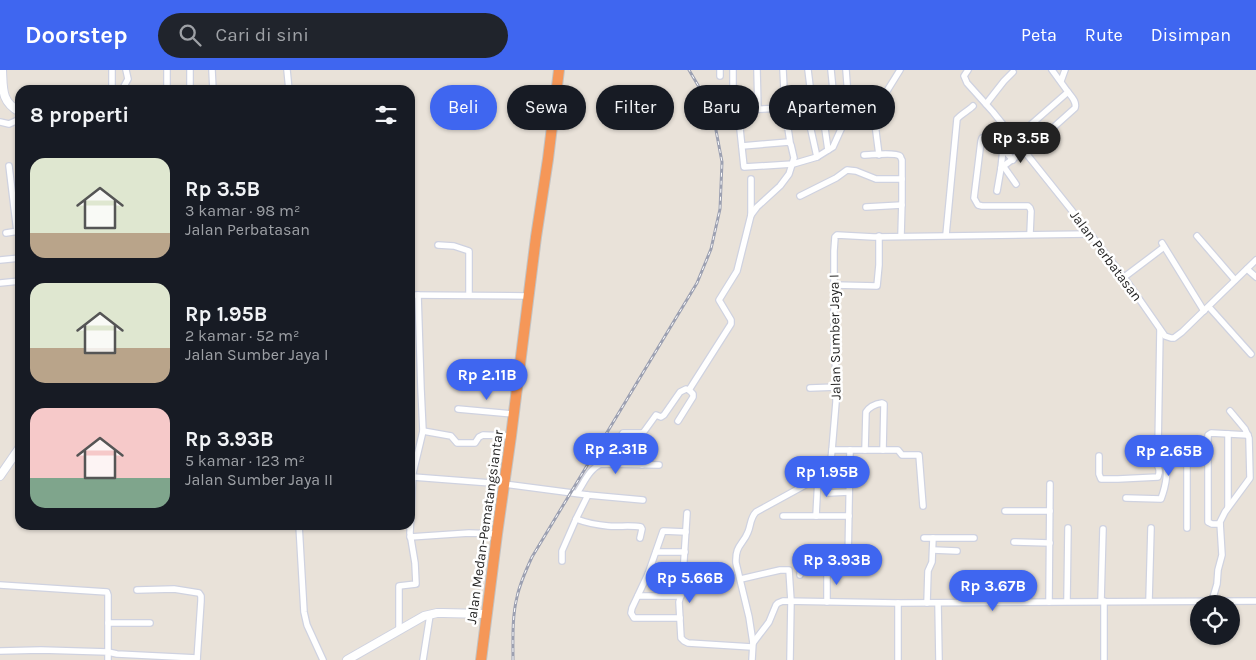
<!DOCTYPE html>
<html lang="id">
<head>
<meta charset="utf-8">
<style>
  body { margin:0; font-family:Karla,sans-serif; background:#20242c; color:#f1f3f6; height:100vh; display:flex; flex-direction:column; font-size:19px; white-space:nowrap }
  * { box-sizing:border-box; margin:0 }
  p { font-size:16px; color:#9ea1a6 }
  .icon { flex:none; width:28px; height:28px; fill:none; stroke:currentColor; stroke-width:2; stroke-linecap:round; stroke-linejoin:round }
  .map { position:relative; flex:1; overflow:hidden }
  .details { position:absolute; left:15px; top:15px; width:400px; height:445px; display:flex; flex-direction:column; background:#171b24; border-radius:15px; box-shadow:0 1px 4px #0004 }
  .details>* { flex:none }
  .hud { position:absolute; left:430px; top:15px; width:475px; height:45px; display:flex; gap:10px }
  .buttons { position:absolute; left:1190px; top:525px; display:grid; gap:10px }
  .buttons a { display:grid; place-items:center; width:50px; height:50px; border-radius:50%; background:#171b24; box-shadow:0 1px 4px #0004; font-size:25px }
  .price { position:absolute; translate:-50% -42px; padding:0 11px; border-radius:18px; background:#3f66f0; color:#fff; font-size:16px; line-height:32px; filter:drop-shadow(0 1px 2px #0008) }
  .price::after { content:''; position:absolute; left:50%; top:30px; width:15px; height:11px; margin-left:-8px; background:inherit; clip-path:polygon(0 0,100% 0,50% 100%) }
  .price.current { background:#222; color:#fff }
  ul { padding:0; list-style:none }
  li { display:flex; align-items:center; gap:15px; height:125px; padding:0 15px }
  li span { display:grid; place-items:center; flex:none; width:140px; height:100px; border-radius:15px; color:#555 }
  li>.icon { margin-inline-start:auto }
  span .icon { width:60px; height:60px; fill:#fffc; stroke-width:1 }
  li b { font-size:21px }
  h2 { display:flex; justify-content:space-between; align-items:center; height:60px; padding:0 15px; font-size:21px }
  .pill { padding:0 18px; border-radius:22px; background:#171b24; box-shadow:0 1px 4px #0004; font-size:18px; line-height:45px }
  .pill.current { background:#3f66f0; color:#fff }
  header { display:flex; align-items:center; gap:30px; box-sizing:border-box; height:70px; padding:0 25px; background:#3f66f0; color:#fff }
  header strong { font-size:24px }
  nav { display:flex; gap:28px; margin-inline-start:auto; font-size:18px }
  .search { width:350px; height:45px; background:#20242c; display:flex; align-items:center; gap:12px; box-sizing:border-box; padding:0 18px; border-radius:28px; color:#9ea1a6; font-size:19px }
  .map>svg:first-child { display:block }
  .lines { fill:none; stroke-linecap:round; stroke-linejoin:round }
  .street-casing { stroke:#cfd2e0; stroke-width:8 }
  .secondary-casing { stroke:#cfd2e0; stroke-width:10 }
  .highway-casing { stroke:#c3c3c3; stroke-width:12 }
  .street { stroke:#fff; stroke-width:5.5 }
  .secondary { stroke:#fff; stroke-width:8 }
  .highway { stroke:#f59758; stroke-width:10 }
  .rail-casing { stroke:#9ca0b1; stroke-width:3 }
  .rail { stroke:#fff; stroke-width:1; stroke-dasharray:4; stroke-linecap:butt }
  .labels { text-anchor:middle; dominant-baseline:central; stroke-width:5; stroke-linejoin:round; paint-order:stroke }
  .street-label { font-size:14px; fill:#272727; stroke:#fff }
</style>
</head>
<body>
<header>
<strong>Doorstep</strong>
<div class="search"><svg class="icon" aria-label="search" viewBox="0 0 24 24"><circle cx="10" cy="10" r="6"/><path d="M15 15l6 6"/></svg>Cari di sini</div>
<nav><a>Peta</a><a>Rute</a><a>Disimpan</a></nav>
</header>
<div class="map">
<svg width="1256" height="590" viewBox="0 0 1256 590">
  <rect width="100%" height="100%" fill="#e9e2d9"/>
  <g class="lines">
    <defs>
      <g id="street">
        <path d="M167,0V20"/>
        <path d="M190,0V20"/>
        <path d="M212,0L213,20"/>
        <path d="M287,0L289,20"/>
        <path d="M720,0V6"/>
        <path d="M733,0V25L738,40L744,97L793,94L817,87L833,77L842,57L848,26L846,0"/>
        <path d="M757,0L758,39"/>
        <path d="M783,0L785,38L790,72"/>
        <path d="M808,0L810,16L807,42L817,87"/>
        <path d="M968,0L964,6L967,13L993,42L1077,147L1126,210L1165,266L1171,268H1174L1182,262L1256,190"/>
        <path d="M1061,11L1065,0"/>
        <path d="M112,20V0"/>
        <path d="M122,20L128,9L126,0"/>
        <path d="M986,34L1004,11L1013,2"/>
        <path d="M738,40L785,38"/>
        <path d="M0,52L9,54L20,49"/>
        <path d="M828,80L824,52L830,42L833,20L831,0"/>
        <path d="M864,85C871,85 895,82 900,86C901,87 901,89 902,90V130L901,166"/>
        <path d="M879,85L875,54L882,29L900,0"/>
        <path d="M1013,90L996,71L992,68L985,66L982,68L981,71L974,128L978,135L982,136H1028L1030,138L1031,141L1030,164"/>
        <path d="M9,96L17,162"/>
        <path d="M1004,97L1016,114"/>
        <path d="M1001,98L1046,64L1075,38C1077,32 1072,27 1068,22"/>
        <path d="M997,121L1001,98L1003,79L1068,22L1052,0"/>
        <path d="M800,126L836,108L847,100L856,101L876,109H902"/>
        <path d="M866,137L902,135"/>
        <path d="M751,145V109"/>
        <path d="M6,163L19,161"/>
        <path d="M946,165L957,49C960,45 969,40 973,36"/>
        <path d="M1197,166L1235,210"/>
        <path d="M1162,173L1204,241"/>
        <path d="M438,175L454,176L469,181V225"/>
        <path d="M0,190L20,188"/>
        <path d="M1247,199L1256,207"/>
        <path d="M1123,208L1164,177"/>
        <path d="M0,213L20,211"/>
        <path d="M834,215L877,216L879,195V166"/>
        <path d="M410,225L529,226"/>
        <path d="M1209,237L1251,284"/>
        <path d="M810,318L837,317"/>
        <path d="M458,339L514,344"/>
        <path d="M678,351L693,327V324L689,320"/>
        <path d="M423,361L451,366L457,373H475L479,367L483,365L511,366"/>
        <path d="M643,363L656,345L661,347L664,345L680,322L686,319L689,320L731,254V250L719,230L737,201L751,145L757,137L780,116L789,104L794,88L791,75L789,72L742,76"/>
        <path d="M1228,364V437"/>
        <path d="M832,380H898L902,385H919L923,436"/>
        <path d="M865,380L866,342C870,336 875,334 882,333L884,334L883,380"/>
        <path d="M1099,386V404L1101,409H1118L1158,407C1162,397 1155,395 1155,388C1156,384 1160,382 1164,382C1169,381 1175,384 1180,384C1190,384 1197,379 1208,379"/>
        <path d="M604,394L623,363H643L642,395"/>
        <path d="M413,407L504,414L588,425L643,430"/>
        <path d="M577,423C584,413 589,399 601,394L659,395"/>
        <path d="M828,423L849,422"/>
        <path d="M588,425L576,449C587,453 597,455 608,456C619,457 630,455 641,457L642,459L640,468"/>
        <path d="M1126,428L1161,429C1165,418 1169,404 1165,392C1163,387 1160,383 1158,378L1160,260"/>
        <path d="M1005,441H1050"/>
        <path d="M687,443L682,521L679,532L681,568L684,571L688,573L752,577"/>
        <path d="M783,446H849"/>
        <path d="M816,446L818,408"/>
        <path d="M1220,454H1212L1208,452V365L1211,363L1248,365"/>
        <path d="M299,455L304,542L307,555L323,590"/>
        <path d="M1187,458V383"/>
        <path d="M410,467L469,463L497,464"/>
        <path d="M924,468H974"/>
        <path d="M1014,472L1050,473"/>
        <path d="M801,480V494"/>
        <path d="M933,480L957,481"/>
        <path d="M656,482H685"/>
        <path d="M562,491V481L576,449"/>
        <path d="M827,499H843L848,492L850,380"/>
        <path d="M648,504L683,505"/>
        <path d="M800,505L801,494L827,495V532"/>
        <path d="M741,509L780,500H789L791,531L790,590"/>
        <path d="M0,515L107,522L108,525V582L117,584L197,588"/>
        <path d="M137,520L174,519L199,523L201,526V531L197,590"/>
        <path d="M638,526H681"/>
        <path d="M1067,531L1068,458"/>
        <path d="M1101,531L1103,459"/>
        <path d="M1104,531V590"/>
        <path d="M1149,531L1151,458"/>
        <path d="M1212,531L1217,514L1218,500L1222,485L1220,452L1225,442L1250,408L1249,368L1245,359L1230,341"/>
        <path d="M1049,532L1050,414"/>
        <path d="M927,533L928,501L932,492L933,468"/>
        <path d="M938,533L939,590"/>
        <path d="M680,548H634L631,543L632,538L648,504L663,461L686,462"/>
        <path d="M108,553H150"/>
        <path d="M399,560V516L416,514L415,493L410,463L413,403L423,361L421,319L418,225"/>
        <path d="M753,573L749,547L736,493C735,475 743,475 748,462C751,455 750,448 756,442L818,408L825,404L830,397L832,380L836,332V302L834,280V181L835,167L837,165L874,167L1090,164"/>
        <path d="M0,581L41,580L108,582V590"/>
        <path d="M423,590L430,545"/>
        <path d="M752,590L753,573L769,552L776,535L778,533L783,531L898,533L1256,531"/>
        <path d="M898,590V533"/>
      </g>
      <g id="secondary">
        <path d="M2,0C3,19 1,32 20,42"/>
        <path d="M0,406L20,377"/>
        <path d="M347,590L424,546L437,543H443L486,544"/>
      </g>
      <path id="highway" d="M481,590L497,464L511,366L536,167L548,89L559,0"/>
    </defs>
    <use href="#street" class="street-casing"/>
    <use href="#secondary" class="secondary-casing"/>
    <use href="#highway" class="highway-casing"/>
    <use href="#street" class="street"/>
    <use href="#secondary" class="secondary"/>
    <use href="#highway" class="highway"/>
    <defs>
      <path id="rail" d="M513,590C513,569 512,547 517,527C520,513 526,500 532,487L697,213L711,179L720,139L722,92L712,39L689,0"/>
    </defs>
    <use href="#rail" class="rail-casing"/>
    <use href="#rail" class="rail"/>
  </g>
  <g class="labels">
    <g class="street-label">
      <text transform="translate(1106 186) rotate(53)">Jalan Perbatasan</text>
      <text transform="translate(835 267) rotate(-91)">Jalan Sumber Jaya I</text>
      <text transform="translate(485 457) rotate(-82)">Jalan Medan-Pematangsiantar</text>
    </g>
  </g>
</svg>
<div class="buttons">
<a><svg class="icon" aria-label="locate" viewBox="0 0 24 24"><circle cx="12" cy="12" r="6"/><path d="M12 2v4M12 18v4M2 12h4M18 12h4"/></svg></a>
</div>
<b class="price current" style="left:1021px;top:94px">Rp 3.5B</b>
<b class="price" style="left:487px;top:331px">Rp 2.11B</b>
<b class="price" style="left:616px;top:405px">Rp 2.31B</b>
<b class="price" style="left:1169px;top:407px">Rp 2.65B</b>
<b class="price" style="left:827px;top:428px">Rp 1.95B</b>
<b class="price" style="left:837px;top:516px">Rp 3.93B</b>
<b class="price" style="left:690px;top:534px">Rp 5.66B</b>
<b class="price" style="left:993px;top:542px">Rp 3.67B</b>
<div class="hud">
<a class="pill current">Beli</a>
<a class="pill">Sewa</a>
<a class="pill">Filter</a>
<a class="pill">Baru</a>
<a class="pill">Apartemen</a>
</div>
<section class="details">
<h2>8 properti<svg class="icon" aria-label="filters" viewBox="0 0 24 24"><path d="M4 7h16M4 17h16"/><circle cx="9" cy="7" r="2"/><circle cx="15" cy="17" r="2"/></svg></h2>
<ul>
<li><span style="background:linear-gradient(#dfe7d0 75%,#b9a48a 0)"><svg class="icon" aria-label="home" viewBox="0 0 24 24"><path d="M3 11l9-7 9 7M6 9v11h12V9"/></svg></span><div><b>Rp 3.5B</b><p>3 kamar · 98 m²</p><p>Jalan Perbatasan</p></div></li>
<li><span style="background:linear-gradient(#dfe7d0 65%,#b9a48a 0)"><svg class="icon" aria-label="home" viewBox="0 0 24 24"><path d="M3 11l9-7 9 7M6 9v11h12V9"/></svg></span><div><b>Rp 1.95B</b><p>2 kamar · 52 m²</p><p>Jalan Sumber Jaya I</p></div></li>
<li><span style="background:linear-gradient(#f6c9c9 70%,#7fa58c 0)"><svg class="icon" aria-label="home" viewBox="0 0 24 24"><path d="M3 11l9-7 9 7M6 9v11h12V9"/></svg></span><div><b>Rp 3.93B</b><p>5 kamar · 123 m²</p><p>Jalan Sumber Jaya II</p></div></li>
</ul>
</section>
</div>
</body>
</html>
